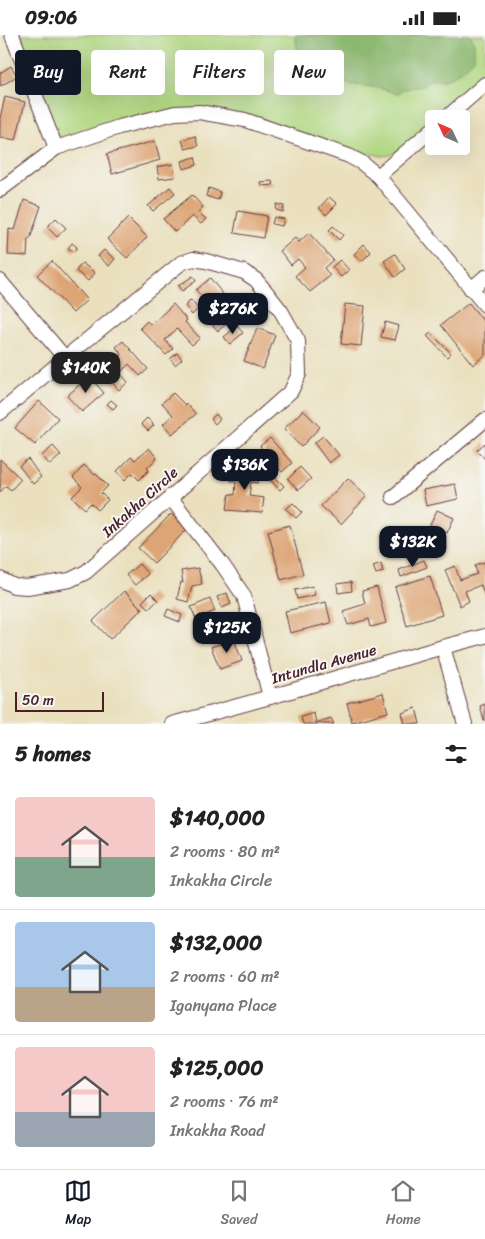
<!DOCTYPE html>
<html lang="en">
<head>
<meta charset="utf-8">
<style>
  body { margin:0; font-family:Sriracha,sans-serif; background:#f6f6f6; color:#222; height:100vh; display:flex; flex-direction:column; font-size:19px; white-space:nowrap }
  * { box-sizing:border-box; margin:0 }
  p { font-size:16px; color:#767676 }
  .icon { flex:none; width:28px; height:28px; fill:none; stroke:currentColor; stroke-width:2; stroke-linecap:round; stroke-linejoin:round }
  .map { position:relative; height:689px; overflow:hidden }
  .side { display:flex; flex-direction:column; background:#fff; flex:1 }
  .side>* { flex:none }
  .top-card { position:absolute; left:15px; top:15px; width:455px; height:45px; display:flex; gap:10px }
  .needle { width:32px; rotate:314deg }
  .controls { position:absolute; left:425px; top:75px; display:grid; gap:10px }
  .controls a { display:grid; place-items:center; width:45px; height:45px; border-radius:5px; background:#fff; box-shadow:0 5px 20px #0002; font-size:25px }
  .scale { position:absolute; left:15px; bottom:12px; width:89px; box-sizing:border-box; padding-left:5px; border:2px solid #4a1f2b; border-top:0; font-size:14px; line-height:18px; white-space:nowrap; color:#4a1f2b; -webkit-text-stroke:4px #f6f6f2; paint-order:stroke }
  .price { position:absolute; translate:-50% -42px; padding:0 11px; border-radius:10px; background:#111827; color:#fff; font-size:16px; line-height:32px; filter:drop-shadow(0 1px 2px #0008) }
  .price::after { content:''; position:absolute; left:50%; top:30px; width:15px; height:11px; margin-left:-8px; background:inherit; clip-path:polygon(0 0,100% 0,50% 100%) }
  .price.active { background:#222; color:#fff }
  ul { padding:0; list-style:none }
  li { display:flex; align-items:center; gap:15px; height:125px; padding:0 15px }
  li+li { border-top:1px solid #e0e0e0 }
  li span { display:grid; place-items:center; flex:none; width:140px; height:100px; border-radius:5px; color:#555 }
  li>.icon { margin-inline-start:auto }
  span .icon { width:60px; height:60px; fill:#fffc; stroke-width:1 }
  li b { font-size:21px }
  h2 { display:flex; justify-content:space-between; align-items:center; height:60px; padding:0 15px; font-size:21px }
  .pill { padding:0 18px; border-radius:5px; background:#fff; box-shadow:0 5px 20px #0002; font-size:18px; line-height:45px }
  .pill.active { background:#111827; color:#fff }
  .status { display:flex; justify-content:space-between; align-items:center; height:35px; padding:0 25px; background:#fff; direction:ltr }
  .status svg { height:14px; fill:currentColor }
  .tabs { display:flex; justify-content:space-around; align-items:center; height:70px; border-top:1px solid #e0e0e0; background:#fff; font-size:14px; color:#767676 }
  .tabs a { display:grid; justify-items:center; gap:2px }
  .tabs .active { color:#111827 }
  .map>svg:first-child { display:block }
  .green { fill:#b0d781; stroke:#7d7b56 }
  .forest { fill:#8cb86f; stroke:#6b6c4d }
  .building { fill:#dda474 }
  .lines { fill:none; stroke-linecap:round; stroke-linejoin:round }
  .minor-casing { stroke:#623c41; stroke-width:16 }
  .minor { stroke:#fff; stroke-width:14 }
  .labels { text-anchor:middle; dominant-baseline:central; stroke-width:4; stroke-linejoin:round; paint-order:stroke }
  .street-label { font-size:15px; fill:#4a1f2b; stroke:#f6f6f2 }
</style>
</head>
<body>
<div class="status"><b>09:06</b><svg viewBox="0 0 49 12"><path d="M0 12V9h3v3zM5 12V6h3v6zM10 12V3h3v9zM15 12V0h3v12zM26 1h20v11H26zM47 4h2v5h-2z"/></svg></div>
<div class="map">
<svg width="485" height="689" viewBox="0 0 485 689">
  <rect width="100%" height="100%" fill="#f6f6f2"/>
  <filter id="ink" filterUnits="userSpaceOnUse"><feTurbulence type="fractalNoise" baseFrequency=".02" numOctaves="2"/><feDisplacementMap in="SourceGraphic" scale="10" xChannelSelector="R" yChannelSelector="G"/><feConvolveMatrix kernelMatrix="1 2 1 2 8 2 1 2 1" color-interpolation-filters="sRGB"/></filter>
  <filter id="wash" filterUnits="userSpaceOnUse"><feTurbulence type="fractalNoise" baseFrequency=".0096" numOctaves="4" result="noise"/><feDisplacementMap in="SourceGraphic" scale="20" xChannelSelector="R" yChannelSelector="G"/><feGaussianBlur stdDeviation="1.12" result="paint"/><feColorMatrix in="noise" values="0 0 0 0 0 0 0 0 0 0 0 0 0 0 0 0 0 1.4 0 .05"/><feComposite in="paint" operator="in"/></filter>
  <g filter="url(#wash)">
    <rect width="100%" height="100%" fill="#eae0be"/>
    <path class="green" d="M19,0H485V44L439,84H434V88L392,120L382,121L354,115L247,83L199,74L71,104H60L55,98Z"/>
    <path class="forest" d="M295,0H471L474,9V24L461,36L446,45H430L423,51L403,54L397,59L379,53L349,49L318,36L308,38L301,34Z"/>
    <g id="blocks">
      <g class="building">
        <path d="M11,31L17,41L1,51L0,49V38Z"/>
        <path d="M5,62L25,67L16,105L0,102V83Z"/>
        <path d="M195,101L198,111L185,114L182,105Z"/>
        <path d="M155,106L160,125L112,139L107,119Z"/>
        <path d="M195,122L197,130L184,134L182,126Z"/>
        <path d="M173,129L175,142L159,144L157,132Z"/>
        <path d="M272,146L273,150L261,151L260,147Z"/>
        <path d="M170,152L175,158L153,176L148,171Z"/>
        <path d="M209,153L220,157L218,165L206,161Z"/>
        <path d="M192,160L203,172L198,177L206,184L201,189L192,181L175,197L163,184Z"/>
        <path d="M329,162L337,169L326,180L319,173Z"/>
        <path d="M24,165L41,171L30,204H28L27,221L8,220L9,194L15,195Z"/>
        <path d="M277,169L284,171L283,177L276,175Z"/>
        <path d="M238,176L267,181L263,203L234,198Z"/>
        <path d="M274,182L284,184L282,191L272,189Z"/>
        <path d="M56,183L66,193L57,202L47,192Z"/>
        <path d="M128,183L147,202L127,223L107,204Z"/>
        <path d="M333,191L343,200L339,205L329,195Z"/>
        <path d="M309,198L333,225L324,233L330,241L310,257L295,241L305,232L298,224L291,230L280,216L295,203L299,207Z"/>
        <path d="M72,208L77,212L74,217L68,213Z"/>
        <path d="M364,209L371,217L362,226L354,219Z"/>
        <path d="M104,215L115,224L109,231L98,221Z"/>
        <path d="M395,219L405,234L395,242L384,226Z"/>
        <path d="M340,225L349,235L341,242L332,232Z"/>
        <path d="M52,226L87,265L73,278L37,240Z"/>
        <path d="M82,228L95,238L88,246L76,236Z"/>
        <path d="M193,241L196,246L182,256L178,251Z"/>
        <path d="M210,243L234,273L230,277L234,282L218,296L204,280L212,274L196,255Z"/>
        <path d="M191,265L198,274L192,280L185,271Z"/>
        <path d="M469,268L485,288V320L473,330L441,290Z"/>
        <path d="M173,269L187,285L185,287L200,303L192,310L177,294L165,305L173,314L166,320L140,293L147,286L151,290Z"/>
        <path d="M345,269L365,271L361,311L341,309Z"/>
        <path d="M385,287L399,291L395,305L381,302Z"/>
        <path d="M237,291L243,298L230,309L224,302Z"/>
        <path d="M257,293L275,300L263,334L244,326Z"/>
        <path d="M431,298L451,318L447,322L427,301Z"/>
        <path d="M123,306L148,334L140,341L129,329L120,338L128,347L119,355L97,331L106,323L112,330L122,320L116,312Z"/>
        <path d="M177,318L182,324L175,330L170,324Z"/>
        <path d="M89,341L104,358L82,377L67,361Z"/>
        <path d="M173,358L185,370L187,369L196,379L172,399L163,389L173,380L162,368Z"/>
        <path d="M111,365L117,370L113,374L107,369Z"/>
        <path d="M39,366L58,383L35,410L15,393Z"/>
        <path d="M303,375L320,392L301,412L284,394Z"/>
        <path d="M216,379L220,384L215,389L211,384Z"/>
        <path d="M147,383L154,390L148,396L141,389Z"/>
        <path d="M323,401L339,420L329,428L314,408Z"/>
        <path d="M270,403L292,428L282,437L260,411Z"/>
        <path d="M485,408V424L477,415Z"/>
        <path d="M53,411L61,420L50,430L42,421Z"/>
        <path d="M149,413L157,423L147,433L149,435L139,445L132,438L125,445L117,436L131,422L135,425Z"/>
        <path d="M0,424L21,444L11,455L6,451L0,457Z"/>
        <path d="M28,424L41,442L33,449L19,431Z"/>
        <path d="M84,430L95,440L96,439L108,451L101,458L108,465L98,475L91,468L85,474L72,462L82,452L73,443Z"/>
        <path d="M232,432L259,434L258,448L251,447L249,461L264,463L262,478L227,475L229,459L235,460L236,446H231Z"/>
        <path d="M300,432L311,444L298,455L288,444Z"/>
        <path d="M273,440L284,451L280,455L269,444Z"/>
        <path d="M348,443L367,461L341,489L321,471Z"/>
        <path d="M455,449L458,464L426,471L423,455Z"/>
        <path d="M293,468L302,477L296,483L286,474Z"/>
        <path d="M437,475L454,483L447,498L430,490Z"/>
        <path d="M171,479L187,494L154,528L138,513Z"/>
        <path d="M290,490L303,539L281,545L268,496Z"/>
        <path d="M424,525L427,532L401,542L399,535Z"/>
        <path d="M485,527V562L481,550L465,556L469,566L460,571L445,535L455,531L460,545L477,539L475,530Z"/>
        <path d="M381,528L383,537L376,539L373,531Z"/>
        <path d="M139,529L148,539L135,550L126,540Z"/>
        <path d="M198,533L202,549L192,551L188,567L177,564L181,547L183,548L181,536Z"/>
        <path d="M430,541L442,580L407,591L395,552Z"/>
        <path d="M351,547L352,556L338,558L337,549Z"/>
        <path d="M313,551L315,560L297,564L295,555Z"/>
        <path d="M377,552L386,588L371,592L369,584L348,590L343,576L365,569L362,556Z"/>
        <path d="M124,556L142,574L110,604L93,586Z"/>
        <path d="M151,558L158,565L149,574L142,567Z"/>
        <path d="M227,558L231,569L222,573L217,562Z"/>
        <path d="M210,564L215,576L196,584L191,572Z"/>
        <path d="M326,567L331,588L290,598L285,576Z"/>
        <path d="M168,574L182,580L180,587L165,581Z"/>
        <path d="M234,604L242,626L220,634L211,612Z"/>
        <path d="M383,658L388,677L352,687L347,668Z"/>
        <path d="M485,669V686H484L480,671Z"/>
        <path d="M416,673L420,689H405L402,678Z"/>
        <path d="M314,678L316,688L331,683L334,689H303L301,682Z"/>
      </g>
    </g>
  </g>
  <g filter="url(#ink)">
    <use href="#blocks" fill-opacity="0" stroke="#623c41" stroke-width="1"/>
    <g class="lines">
      <defs>
        <g id="minor">
          <path d="M12,0L56,113"/>
          <path d="M445,84L485,49"/>
          <path d="M378,141L434,93"/>
          <path d="M0,155L56,113L119,92L175,78L199,77L245,85L349,121L362,128L378,141L485,270"/>
          <path d="M0,246L65,323"/>
          <path d="M471,254L485,242"/>
          <path d="M0,378L65,323L181,228L193,224L206,226L244,237L256,245L267,258L281,276L298,306L299,339L291,356L86,537L70,545L27,552L14,551L0,544"/>
          <path d="M170,462L222,529L244,561L270,662"/>
          <path d="M393,462L485,385"/>
          <path d="M443,612L465,689"/>
          <path d="M172,689L270,662L443,612L485,601"/>
        </g>
      </defs>
      <use href="#minor" class="minor-casing"/>
      <use href="#minor" class="minor"/>
    </g>
  </g>
  <g class="labels">
    <g class="street-label">
      <text transform="translate(140 467) rotate(-42)">Inkakha Circle</text>
      <text transform="translate(324 629) rotate(-16)">Intundla Avenue</text>
    </g>
  </g>
</svg>
<div class="controls">
<a><svg class="needle" viewBox="-14 -14 28 28"><path d="M0-13l5 13h-10z" fill="#e53935"/><path d="M0 13l5-13h-10z" fill="#767676"/></svg></a>
</div>
<div class="scale">50 m</div>
<b class="price" style="left:233px;top:300px">$276K</b>
<b class="price active" style="left:86px;top:359px">$140K</b>
<b class="price" style="left:245px;top:456px">$136K</b>
<b class="price" style="left:413px;top:533px">$132K</b>
<b class="price" style="left:227px;top:619px">$125K</b>
<div class="top-card">
<a class="pill active">Buy</a>
<a class="pill">Rent</a>
<a class="pill">Filters</a>
<a class="pill">New</a>
</div>
</div>
<section class="side">
<h2>5 homes<svg class="icon" aria-label="filters" viewBox="0 0 24 24"><path d="M4 7h16M4 17h16"/><circle cx="9" cy="7" r="2"/><circle cx="15" cy="17" r="2"/></svg></h2>
<ul>
<li><span style="background:linear-gradient(#f6c9c9 60%,#7fa58c 0)"><svg class="icon" aria-label="home" viewBox="0 0 24 24"><path d="M3 11l9-7 9 7M6 9v11h12V9"/></svg></span><div><b>$140,000</b><p>2 rooms · 80 m²</p><p>Inkakha Circle</p></div></li>
<li><span style="background:linear-gradient(#a9c7e8 65%,#b9a48a 0)"><svg class="icon" aria-label="home" viewBox="0 0 24 24"><path d="M3 11l9-7 9 7M6 9v11h12V9"/></svg></span><div><b>$132,000</b><p>2 rooms · 60 m²</p><p>Iganyana Place</p></div></li>
<li><span style="background:linear-gradient(#f6c9c9 65%,#9aa5b1 0)"><svg class="icon" aria-label="home" viewBox="0 0 24 24"><path d="M3 11l9-7 9 7M6 9v11h12V9"/></svg></span><div><b>$125,000</b><p>2 rooms · 76 m²</p><p>Inkakha Road</p></div></li>
</ul>
</section>
<nav class="tabs">
<a class="active"><svg class="icon" aria-label="map" viewBox="0 0 24 24"><path d="M3 6l6-2 6 2 6-2v14l-6 2-6-2-6 2zM9 4v14M15 6v14"/></svg>Map</a>
<a><svg class="icon" aria-label="saved" viewBox="0 0 24 24"><path d="M7 4h10v16l-5-4-5 4z"/></svg>Saved</a>
<a><svg class="icon" aria-label="home" viewBox="0 0 24 24"><path d="M3 11l9-7 9 7M6 9v11h12V9"/></svg>Home</a>
</nav>
</body>
</html>
